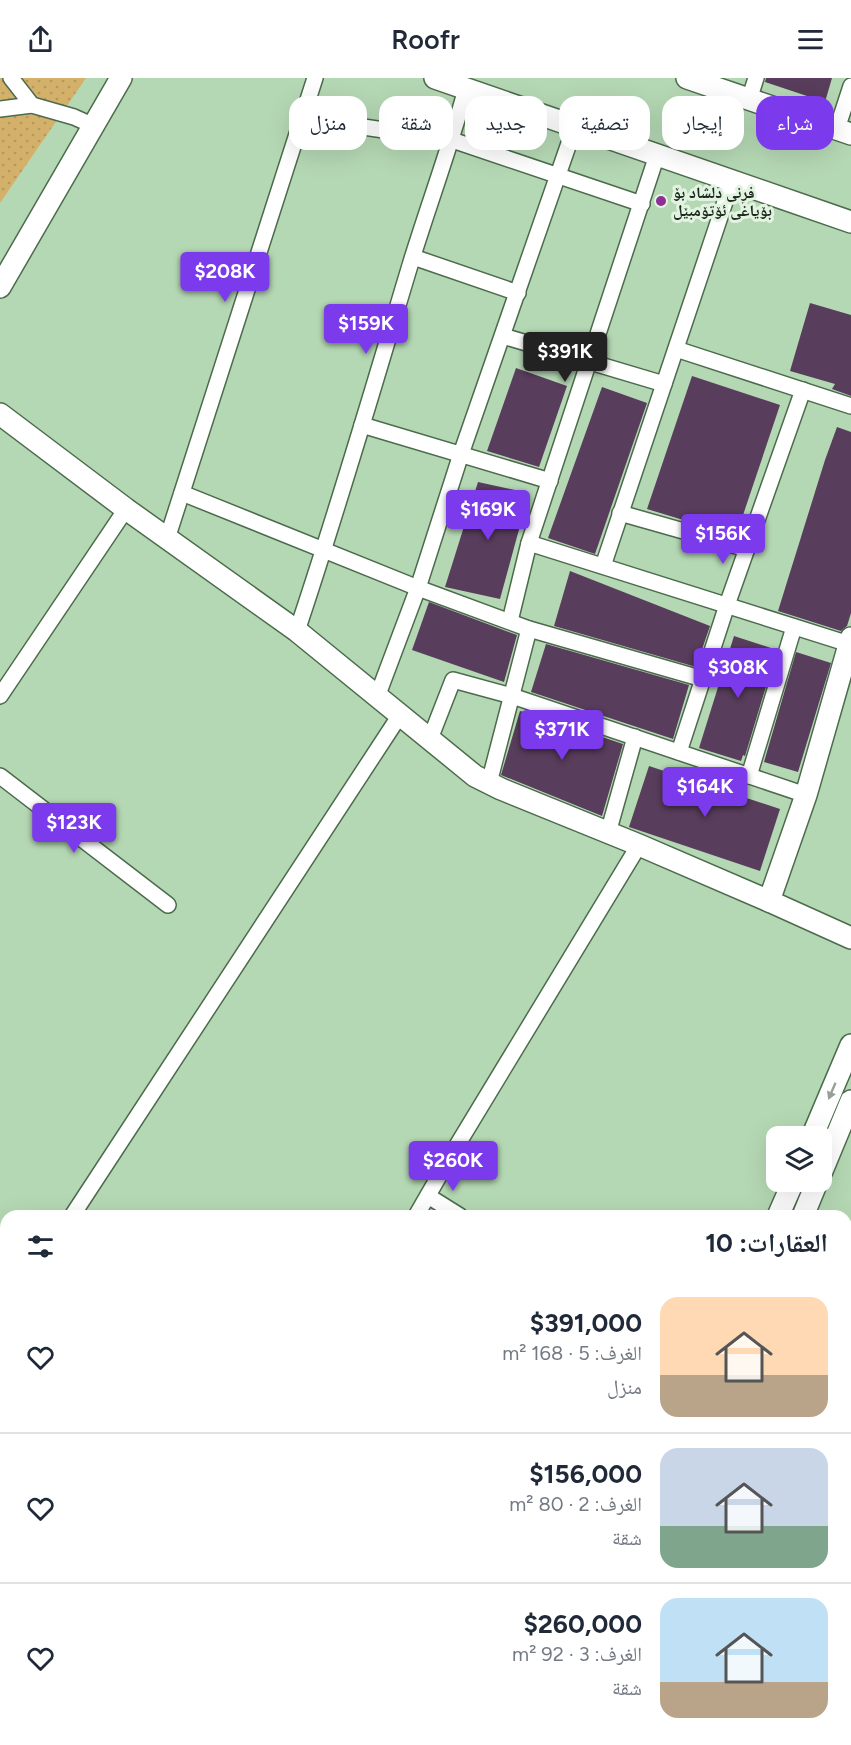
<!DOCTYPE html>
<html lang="ar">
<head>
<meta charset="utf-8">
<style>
  body { margin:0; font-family:Figtree,"Noto Naskh Arabic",sans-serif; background:#f6f6f7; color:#1f2937; direction:rtl; height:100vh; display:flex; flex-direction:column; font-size:22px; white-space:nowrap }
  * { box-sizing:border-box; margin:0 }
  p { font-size:20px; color:#747a83 }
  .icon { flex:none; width:33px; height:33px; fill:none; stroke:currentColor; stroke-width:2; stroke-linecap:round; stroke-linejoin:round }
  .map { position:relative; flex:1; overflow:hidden; direction:ltr }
  .details { position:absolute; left:0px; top:1132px; width:852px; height:536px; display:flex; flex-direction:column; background:#fff; border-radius:18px 18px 0 0; box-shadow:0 6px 24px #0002; direction:rtl }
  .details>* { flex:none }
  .banner { position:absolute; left:18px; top:18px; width:816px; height:54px; direction:rtl; display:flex; gap:12px }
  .buttons { position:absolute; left:766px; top:1048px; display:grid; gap:12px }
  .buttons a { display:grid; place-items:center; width:66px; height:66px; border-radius:12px; background:#fff; box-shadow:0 6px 24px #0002; font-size:30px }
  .price { position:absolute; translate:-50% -51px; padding:0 14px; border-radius:6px; background:#7c3aed; color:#fff; font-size:20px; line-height:39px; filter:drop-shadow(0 2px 3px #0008) }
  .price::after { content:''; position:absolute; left:50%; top:36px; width:18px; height:14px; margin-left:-9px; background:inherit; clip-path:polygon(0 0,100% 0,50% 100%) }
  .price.selected { background:#222; color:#fff }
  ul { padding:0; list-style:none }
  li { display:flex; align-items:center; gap:18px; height:150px; padding:0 24px }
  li+li { border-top:2px solid #e0e1e3 }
  li span { display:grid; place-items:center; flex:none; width:168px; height:120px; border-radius:18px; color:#555 }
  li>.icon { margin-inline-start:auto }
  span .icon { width:72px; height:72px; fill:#fffc; stroke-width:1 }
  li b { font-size:26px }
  h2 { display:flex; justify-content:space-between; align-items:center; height:72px; padding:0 24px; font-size:26px }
  .chip { padding:0 21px; border-radius:18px; background:#fff; box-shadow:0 6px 24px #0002; font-size:21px; line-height:54px }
  .chip.selected { background:#7c3aed; color:#fff }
  header { display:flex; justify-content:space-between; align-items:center; height:78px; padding:0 24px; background:#fff; font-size:27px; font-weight:600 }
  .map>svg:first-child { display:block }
  .grass { fill:url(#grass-dots) }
  .building { fill:#593d5c }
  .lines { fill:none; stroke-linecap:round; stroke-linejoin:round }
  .lane-casing { stroke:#4c6b4c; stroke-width:10 }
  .street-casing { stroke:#4c6b4c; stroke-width:18 }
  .secondary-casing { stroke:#4c6b4c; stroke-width:24 }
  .lane { stroke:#fff; stroke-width:8 }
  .street { stroke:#fff; stroke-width:15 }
  .secondary { stroke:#fff; stroke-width:21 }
  .oneway { fill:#989e98 }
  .poi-dot { fill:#8e2e97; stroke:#e2f4e1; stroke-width:2 }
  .labels { text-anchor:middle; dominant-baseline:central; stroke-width:6; stroke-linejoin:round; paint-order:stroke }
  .poi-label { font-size:16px; font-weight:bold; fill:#1b281b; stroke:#e2f4e1; text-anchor:start }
</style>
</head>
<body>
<header><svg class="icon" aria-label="menu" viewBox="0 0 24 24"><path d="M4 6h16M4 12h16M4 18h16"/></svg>Roofr<svg class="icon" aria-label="share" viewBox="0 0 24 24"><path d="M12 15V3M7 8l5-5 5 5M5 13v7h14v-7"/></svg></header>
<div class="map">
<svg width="851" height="1667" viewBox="0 0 851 1667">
  <defs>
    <pattern id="grass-dots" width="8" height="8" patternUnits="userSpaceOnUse" patternTransform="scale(1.5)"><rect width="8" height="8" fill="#d4b16a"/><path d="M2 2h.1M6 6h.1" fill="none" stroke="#b5985b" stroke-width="1.8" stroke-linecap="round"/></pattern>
  </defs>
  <rect width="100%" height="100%" fill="#b5d8b4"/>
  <path class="grass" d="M0,0H86L0,125Z"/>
  <g class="building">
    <path d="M766,0H832L825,24L765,4Z"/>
    <path d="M810,225L851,237V318L832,311L835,306L790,293Z"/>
    <path d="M516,290L567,308L539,389L487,373Z"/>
    <path d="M692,298L780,327L736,458L647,431Z"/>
    <path d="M602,309L647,325L595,476L548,460Z"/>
    <path d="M837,349L851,354V535L847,548L841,553L778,533L825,382Z"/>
    <path d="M478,404L529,415L500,521L445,509Z"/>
    <path d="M570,493L710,548L696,589L554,548Z"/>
    <path d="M429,524L517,557L504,604L412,572Z"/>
    <path d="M734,558L777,572L745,678L743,677L741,683L699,670Z"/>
    <path d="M546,566L689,607L673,661L531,614Z"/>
    <path d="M796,574L831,585L798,694L764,684Z"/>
    <path d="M520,633L524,634L525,633L623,666L602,738L501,697Z"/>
    <path d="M649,688L780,731L760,793L629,749Z"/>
  </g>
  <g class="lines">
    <defs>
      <g id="lane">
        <path d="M0,1556L6,1560"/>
        <path d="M238,1662L246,1667"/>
        <path d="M642,1662L649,1667"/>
        <path d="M551,1667L554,1662"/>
      </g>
      <g id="street">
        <path d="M11,0L32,27"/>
        <path d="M749,22L756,0"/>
        <path d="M0,31L32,27L74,39L94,48"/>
        <path d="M302,40L452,62L642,126"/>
        <path d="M837,51L851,8"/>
        <path d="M413,179L518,215"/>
        <path d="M503,258L664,306"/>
        <path d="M676,271L851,328"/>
        <path d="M362,347L550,403"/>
        <path d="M182,415L418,510L529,551L489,705"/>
        <path d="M620,435L747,471"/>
        <path d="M167,461L315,0"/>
        <path d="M529,465L849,566"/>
        <path d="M603,488L732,103"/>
        <path d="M510,543L529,465L657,77"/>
        <path d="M529,551L703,601"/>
        <path d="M297,553C338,431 374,307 411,184C429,126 450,69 466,11"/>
        <path d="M0,618L126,431"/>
        <path d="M377,619L418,510L461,376L575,48"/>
        <path d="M430,661L453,602L512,618L806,717"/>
        <path d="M679,674L727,527L803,312"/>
        <path d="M0,698L168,827"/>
        <path d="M749,698L794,549"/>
        <path d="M608,755L635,659"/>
        <path d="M428,1118L460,1138"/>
        <path d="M72,1138L400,637"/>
        <path d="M416,1138L450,1079L639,767"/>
        <path d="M0,1248L6,1239"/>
        <path d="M846,1532L851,1513"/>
        <path d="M846,1587L851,1592"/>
        <path d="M215,1662L217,1667"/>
      </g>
      <g id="secondary">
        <path d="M435,0L851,144"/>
        <path d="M687,0L851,56"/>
        <path d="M0,209L121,0"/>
        <path d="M0,336L126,431L297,553L475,698L501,711L639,767L769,823L806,717L851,560"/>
        <path d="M769,823L851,860"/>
        <path d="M812,1059L851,967"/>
        <path d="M822,1093L851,1023"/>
        <path d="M778,1138L793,1104"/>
        <path d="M803,1138L817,1104"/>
        <path d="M738,1662L742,1667"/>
        <path d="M769,1662L774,1667"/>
      </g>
    </defs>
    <use href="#lane" class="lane-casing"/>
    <use href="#street" class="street-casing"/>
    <use href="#secondary" class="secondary-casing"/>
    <use href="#lane" class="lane"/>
    <use href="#street" class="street"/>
    <use href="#secondary" class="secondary"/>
  </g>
  <defs><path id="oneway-solid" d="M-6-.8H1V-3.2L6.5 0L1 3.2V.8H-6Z" transform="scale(1.5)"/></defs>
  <use class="oneway" href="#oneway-solid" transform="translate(832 1013) rotate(113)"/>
  <circle class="poi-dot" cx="661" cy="123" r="6"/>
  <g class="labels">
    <g class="poi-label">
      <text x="673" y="114">فڕنی دلشاد بۆ<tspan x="673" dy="18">بۆیاغی ئۆتۆمبێل</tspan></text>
    </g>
  </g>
</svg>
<div class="buttons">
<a><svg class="icon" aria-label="layers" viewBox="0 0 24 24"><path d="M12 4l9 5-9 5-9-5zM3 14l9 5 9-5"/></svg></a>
</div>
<b class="price" style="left:225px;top:225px">$208K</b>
<b class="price" style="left:366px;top:277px">$159K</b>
<b class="price selected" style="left:565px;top:305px">$391K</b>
<b class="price" style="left:488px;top:463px">$169K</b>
<b class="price" style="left:723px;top:487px">$156K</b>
<b class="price" style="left:738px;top:621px">$308K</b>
<b class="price" style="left:562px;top:683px">$371K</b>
<b class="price" style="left:705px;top:740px">$164K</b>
<b class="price" style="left:74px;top:776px">$123K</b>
<b class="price" style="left:453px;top:1114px">$260K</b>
<div class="banner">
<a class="chip selected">شراء</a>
<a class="chip">إيجار</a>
<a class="chip">تصفية</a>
<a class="chip">جديد</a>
<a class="chip">شقة</a>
<a class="chip">منزل</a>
</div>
<section class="details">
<h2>العقارات: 10<svg class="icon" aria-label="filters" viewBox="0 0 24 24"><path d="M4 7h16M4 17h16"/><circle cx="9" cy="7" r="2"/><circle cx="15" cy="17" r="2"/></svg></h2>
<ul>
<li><span style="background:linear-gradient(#ffd9b3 65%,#b9a48a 0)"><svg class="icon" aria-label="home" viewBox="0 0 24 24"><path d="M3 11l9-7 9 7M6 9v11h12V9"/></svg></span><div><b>$391,000</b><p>الغرف: 5 · 168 m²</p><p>منزل</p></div><svg class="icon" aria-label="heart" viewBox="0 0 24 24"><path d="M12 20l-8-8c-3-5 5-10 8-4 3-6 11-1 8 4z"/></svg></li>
<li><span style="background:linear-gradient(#c9d6e8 65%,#7fa58c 0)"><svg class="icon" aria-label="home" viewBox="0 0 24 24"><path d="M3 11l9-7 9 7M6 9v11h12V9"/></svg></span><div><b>$156,000</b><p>الغرف: 2 · 80 m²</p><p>شقة</p></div><svg class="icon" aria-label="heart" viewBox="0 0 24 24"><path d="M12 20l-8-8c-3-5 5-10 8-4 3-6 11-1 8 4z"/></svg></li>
<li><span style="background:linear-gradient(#bfe0f5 70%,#b9a48a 0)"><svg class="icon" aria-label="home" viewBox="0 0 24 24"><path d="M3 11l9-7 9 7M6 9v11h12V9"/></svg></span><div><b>$260,000</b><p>الغرف: 3 · 92 m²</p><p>شقة</p></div><svg class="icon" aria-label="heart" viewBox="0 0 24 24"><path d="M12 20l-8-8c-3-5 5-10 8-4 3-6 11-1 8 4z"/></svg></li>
</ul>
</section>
</div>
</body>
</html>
